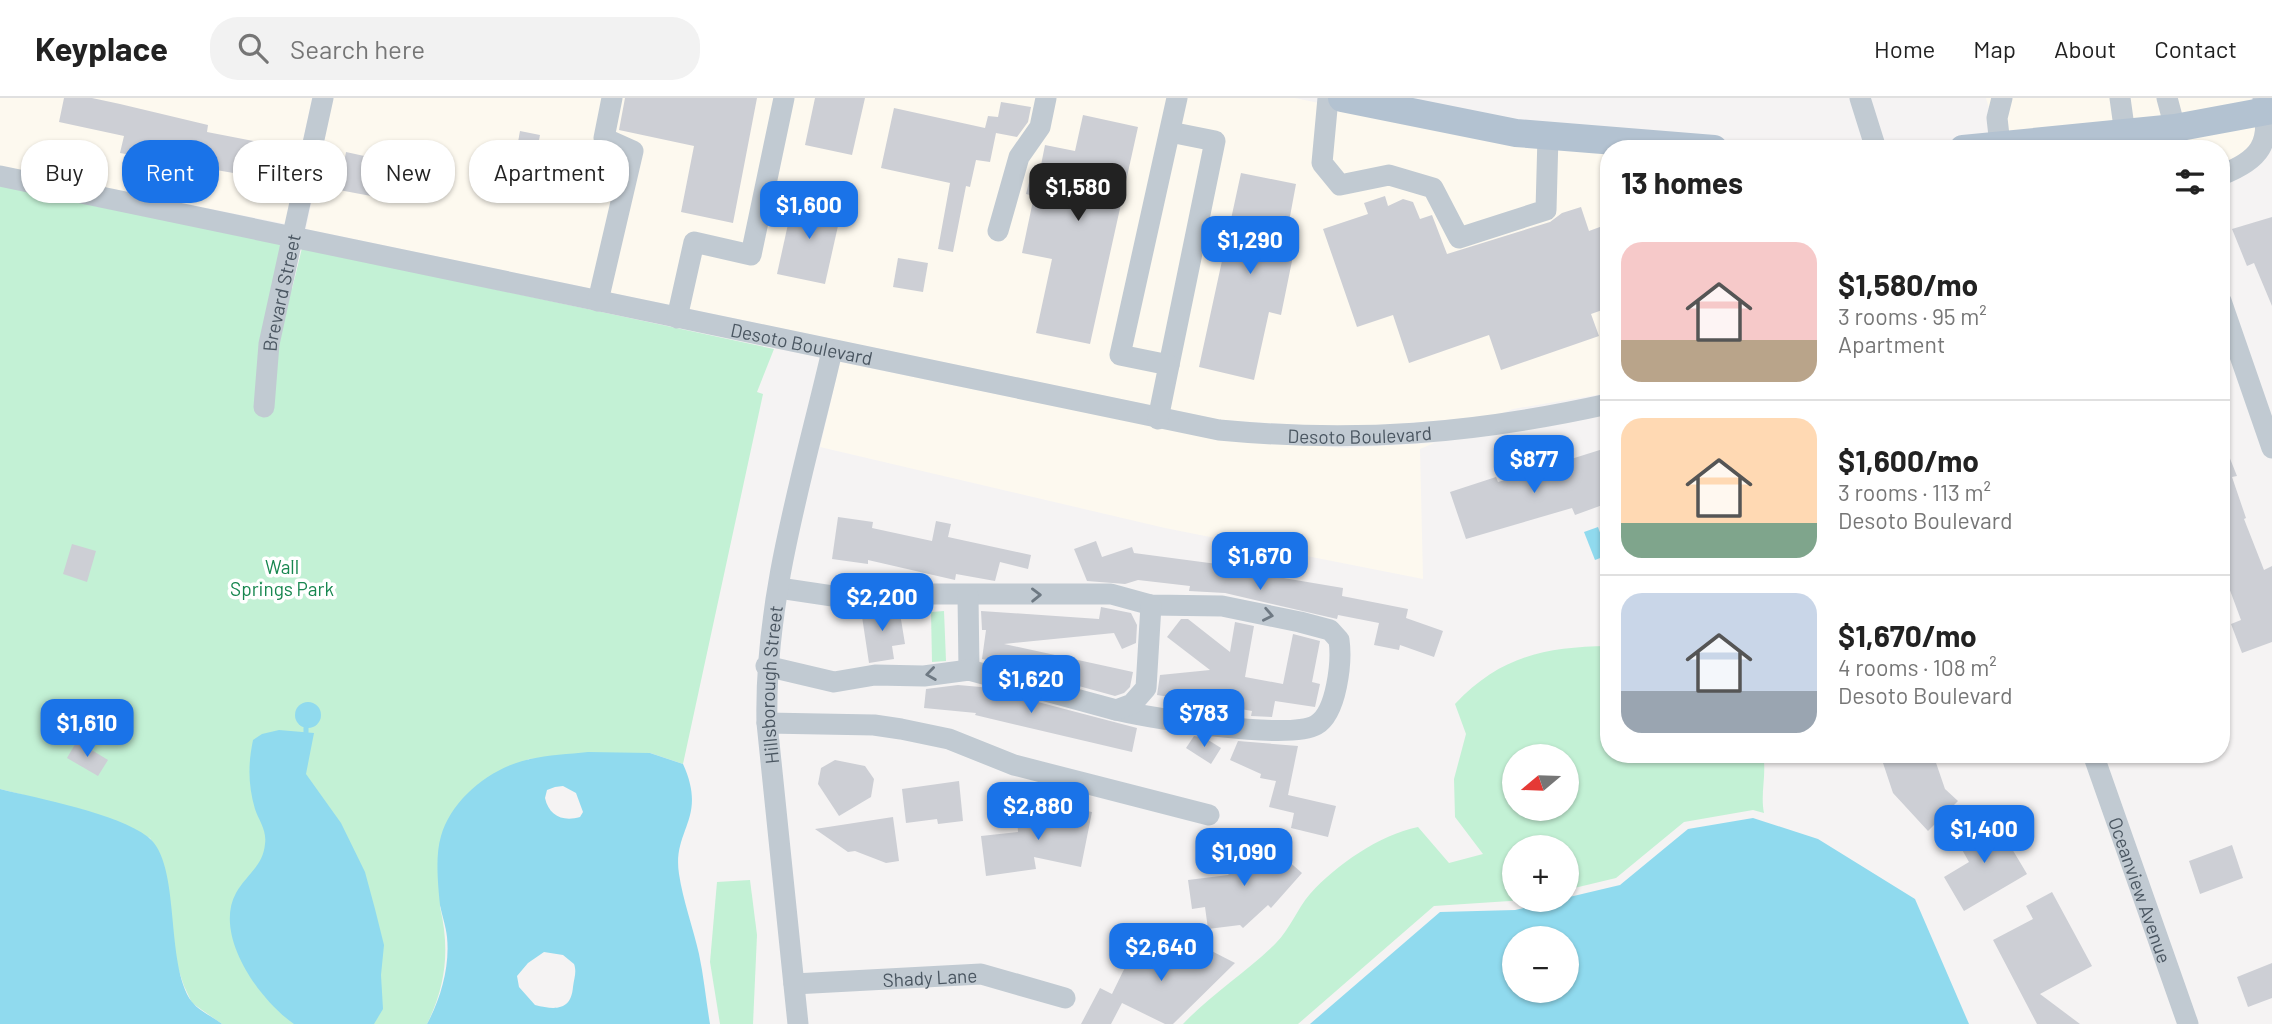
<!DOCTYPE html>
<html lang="en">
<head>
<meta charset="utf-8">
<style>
  body { margin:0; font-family:Barlow,sans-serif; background:#f2f2f2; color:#222; height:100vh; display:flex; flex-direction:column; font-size:26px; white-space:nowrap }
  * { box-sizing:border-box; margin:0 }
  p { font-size:23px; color:#767676 }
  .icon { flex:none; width:38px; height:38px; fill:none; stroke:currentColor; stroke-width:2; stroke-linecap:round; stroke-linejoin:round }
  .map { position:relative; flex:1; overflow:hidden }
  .details { position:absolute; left:1600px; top:42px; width:630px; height:623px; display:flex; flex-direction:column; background:#fff; border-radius:28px; box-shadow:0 2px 5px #0004 }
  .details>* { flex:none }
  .banner { position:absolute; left:21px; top:42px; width:665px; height:63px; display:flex; gap:14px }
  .needle { width:46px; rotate:251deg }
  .controls { position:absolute; left:1502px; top:646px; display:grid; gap:14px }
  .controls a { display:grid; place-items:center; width:77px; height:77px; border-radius:50%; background:#fff; box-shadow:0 2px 5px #0004; font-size:35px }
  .price { position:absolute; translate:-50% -60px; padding:0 16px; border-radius:14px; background:#1a73e8; color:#fff; font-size:23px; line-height:46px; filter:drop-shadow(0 2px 4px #0008) }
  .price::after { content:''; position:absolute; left:50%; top:42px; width:21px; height:16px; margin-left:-10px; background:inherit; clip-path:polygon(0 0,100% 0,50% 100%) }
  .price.on { background:#222; color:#fff }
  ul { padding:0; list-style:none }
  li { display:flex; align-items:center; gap:21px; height:175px; padding:0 21px }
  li+li { border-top:2px solid #e0e0e0 }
  li span { display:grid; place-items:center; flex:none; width:196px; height:140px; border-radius:21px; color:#555 }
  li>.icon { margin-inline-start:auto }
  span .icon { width:84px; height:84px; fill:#fffc; stroke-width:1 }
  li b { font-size:30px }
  h2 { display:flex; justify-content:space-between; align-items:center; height:84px; padding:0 21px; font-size:30px }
  .tag { padding:0 24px; border-radius:28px; background:#fff; box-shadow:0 2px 5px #0004; font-size:24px; line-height:63px }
  .tag.on { background:#1a73e8; color:#fff }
  header { display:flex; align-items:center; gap:42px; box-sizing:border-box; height:98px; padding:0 35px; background:#fff; border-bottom:2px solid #e0e0e0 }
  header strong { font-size:33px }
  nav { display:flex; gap:38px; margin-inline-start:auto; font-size:24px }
  .search { width:490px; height:63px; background:#f2f2f2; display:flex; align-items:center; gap:18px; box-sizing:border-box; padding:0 24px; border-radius:28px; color:#767676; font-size:26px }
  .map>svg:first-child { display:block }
  .commercial { fill:#fdf9ef }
  .green { fill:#c3f1d5; fill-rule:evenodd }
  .water { fill:#90daee; fill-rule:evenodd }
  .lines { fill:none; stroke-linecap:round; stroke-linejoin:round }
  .stream { stroke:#90daee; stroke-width:5 }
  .building { fill:#cdcfd5 }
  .minor { stroke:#c1cad2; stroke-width:21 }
  .major { stroke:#b3c2d1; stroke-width:28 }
  .oneway { stroke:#6e7983 }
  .labels { text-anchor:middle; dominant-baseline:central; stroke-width:7; stroke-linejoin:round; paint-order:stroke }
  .street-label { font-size:19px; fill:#4a5661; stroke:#fff }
  .park-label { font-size:19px; fill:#17864f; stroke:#fff }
</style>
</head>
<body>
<header>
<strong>Keyplace</strong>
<div class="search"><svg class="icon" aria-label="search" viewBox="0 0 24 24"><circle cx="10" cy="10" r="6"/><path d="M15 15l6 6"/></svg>Search here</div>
<nav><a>Home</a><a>Map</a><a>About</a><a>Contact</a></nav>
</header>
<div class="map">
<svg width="2272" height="926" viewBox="0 0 2272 926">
  <rect width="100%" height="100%" fill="#f5f3f3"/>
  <g class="commercial">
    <path d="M0,0H312L286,126L0,68Z"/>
    <path d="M333,0H1295L1429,28L1608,54V295L1513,311L1495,318L1347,330L1221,322L306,131Z"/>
    <path d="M1986,0H2251L2253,6L1997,38Z"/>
    <path d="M2256,25V38L2250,53L2221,67V51H2068Z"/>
    <path d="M840,264L1216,341L1345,350L1434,345L1420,351L1423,481L1165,430L820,349Z"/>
  </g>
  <g class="green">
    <path d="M0,88L282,145L292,191L302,150L774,251L757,294L763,296L683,666L650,655L528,661L440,809C450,851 446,888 427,926H222L192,905L184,888L176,864L168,788L161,760L150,740L83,712L0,691Z"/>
    <path d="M944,513L946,563L932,564L931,514Z"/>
    <path d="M1608,548V656H1763C1767,677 1760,695 1764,715L1753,712L1684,724L1616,780L1566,792V749H1514V802H1525L1434,808L1298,926H1183C1211,896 1247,874 1276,845C1290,831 1297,811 1310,796C1336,767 1379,737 1418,729L1449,765L1483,756L1455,719L1454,681L1466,636L1455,606C1500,558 1545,549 1608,548ZM1514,658H1566V710H1514Z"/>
    <path d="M750,782L757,837L753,926H720L710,864L717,784Z"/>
  </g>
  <g class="water">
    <path d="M1598,429L1608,457L1595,462L1584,434Z"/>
    <circle cx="308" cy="617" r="13"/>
    <path d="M279,632L314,635L306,676L341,725L365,774L375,811L384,847L381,877L383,911L374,926H294C259,902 213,837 236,795C247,776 263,768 265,746C267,732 259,723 255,711C248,687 248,666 253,642L262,636Z"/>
    <path d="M588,654L650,655L683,666C708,721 672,731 679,776C683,803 693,829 699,856C704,879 706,903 710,926H427C441,900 450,868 447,839C446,828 442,818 440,807C438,787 435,758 441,738C452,700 492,669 530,661C548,657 569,656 588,654ZM555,689L563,688L576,695L583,714L580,719C563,724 549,718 545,700L547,692ZM544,854L563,857L574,866C577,874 574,880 573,889C571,913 555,912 535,907L519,889L517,878L528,865Z"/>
    <path d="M0,691C40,701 117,715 148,739C182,765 164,866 192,904C198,912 213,919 222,926H0Z"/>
    <path d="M1753,720L1818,741L1915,801L1969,926H1310L1440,814L1515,812L1620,787L1688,731ZM1566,840V892H1514V840Z"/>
  </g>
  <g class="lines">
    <path class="stream" d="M306,634V630"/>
  </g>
  <g class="building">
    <path d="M64,0H92L120,6L208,27L207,34L269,46L262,80L120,55L124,38L59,24Z"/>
    <path d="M625,0H757L733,125L681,114L694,48L619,32Z"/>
    <path d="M815,0H865L852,57L805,47Z"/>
    <path d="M1001,4L1031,9L1028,24L1017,39L996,35L990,64L976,62L970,89L966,88L953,154L938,151L950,85L881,70L894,10L985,30L988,18L998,19Z"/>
    <path d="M1083,17L1138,29L1090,246L1036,235L1052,161L1022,155L1034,98L1026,96L1030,80L1038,82L1045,47L1075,53Z"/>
    <path d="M520,33L540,37L536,58L516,55Z"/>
    <path d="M346,54L378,61L371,98L339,92Z"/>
    <path d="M1241,75L1296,86L1283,156L1293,158L1281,217L1269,214L1254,282L1199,269Z"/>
    <path d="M1385,98L1388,108L1403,101L1413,104L1420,121L1432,117L1447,156L1550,124L1562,115L1581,109L1589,133L1608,126V210L1591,216L1599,238L1501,272L1489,237L1409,265L1393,217L1357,229L1323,131L1368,116L1364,105Z"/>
    <path d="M794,99L842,110L825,186L777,176Z"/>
    <path d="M2272,119V208L2254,165L2247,168L2232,131Z"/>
    <path d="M898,160L928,165L923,194L893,189Z"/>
    <path d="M2221,338L2237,378L2232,379L2246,420L2244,421L2264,472L2272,468V544L2242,555L2231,526L2241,522L2221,468Z"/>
    <path d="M1603,351L1608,366V405L1575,417L1572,410L1466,441L1450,394L1496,379L1498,384Z"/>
    <path d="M838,419L873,424L872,430L932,443L936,423L951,426L948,439L1031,457L1028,471L1000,464L995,483L956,476L955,482L868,462V466L832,461Z"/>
    <path d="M1096,443L1102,459L1132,449L1134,455L1217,466L1253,479L1254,475L1343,490L1342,498L1408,511L1406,520L1443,533L1434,559L1400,547L1399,552L1374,547L1379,525L1338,517L1337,521L1225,495L1189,493L1190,488L1138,482L1125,486L1087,483L1074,451Z"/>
    <path d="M72,446L96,453L87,484L63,476Z"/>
    <path d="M899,509L905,546L892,548L894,561L869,565L861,512Z"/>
    <path d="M1101,509L1131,515L1137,527L1136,545L1122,551L1114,535L1004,546L1133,574L1130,589L1124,595L1115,598L1075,587L1076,582L982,561L986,532H982L981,513L1099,521Z"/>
    <path d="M1181,521H1188L1230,554L1235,524L1254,528L1245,579L1283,586L1293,536L1320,543L1312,584L1320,586L1315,609L1275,603L1272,619L1251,618L1252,613L1212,606L1214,596L1176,600L1157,597L1160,577L1210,572L1167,539Z"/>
    <path d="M958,587L981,589L1137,630L1132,654L975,617L976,615L924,610L926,591Z"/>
    <path d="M1194,638L1205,640L1221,650L1211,666L1186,650Z"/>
    <path d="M77,643L108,662L98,678L67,660Z"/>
    <path d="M1238,643L1298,648L1288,697L1336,708L1328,739L1291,730L1294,715L1269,709L1276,683L1260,680L1261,676L1230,662Z"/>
    <path d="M1880,656H1933L1945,691L1958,703L1928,733L1893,695Z"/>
    <path d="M835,662L865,668L874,681L871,699L839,718L818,686L821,670Z"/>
    <path d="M959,683L963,723L938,726L937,721L906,725L902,691Z"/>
    <path d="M1063,708L1092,714L1081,769L1034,759L1036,771L986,778L981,738L1018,734L1017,720L1062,715Z"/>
    <path d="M893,719L899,763L886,765L855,753L848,754L815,731Z"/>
    <path d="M1993,719L2027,776L1964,813L1944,779L1969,764L1956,741Z"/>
    <path d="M1262,740L1302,775L1271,810L1268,807L1243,830L1240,827L1208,831L1205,809L1192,811L1188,782L1228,777Z"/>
    <path d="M2232,747L2243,780L2200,796L2189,763Z"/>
    <path d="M2052,794L2092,868L2040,896L2080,926H2037L1993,842L2033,821L2026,808Z"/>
    <path d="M1150,838L1178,852L1196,845L1235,865L1173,926H1165L1122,905L1111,926H1081L1100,890L1112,896L1130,859L1138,863Z"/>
    <path d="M2272,865V900L2248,909L2237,879Z"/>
  </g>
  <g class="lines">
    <g class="minor">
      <path d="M1328,0L1322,65L1340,87L1389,77L1433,90L1459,140L1546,112L1548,38"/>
      <path d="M1860,0L1876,51"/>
      <path d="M2120,0L2125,36"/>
      <path d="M2167,0L2175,30"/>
      <path d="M2000,47L1997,20L2002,0"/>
      <path d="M2221,77C2260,62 2272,46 2263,2"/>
      <path id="s1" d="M0,78L1219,332C1357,345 1472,336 1608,306"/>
      <path d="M998,133L1019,59L1040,29L1046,0"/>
      <path d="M598,203L633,53L604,40L612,0"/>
      <path d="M2221,203L2272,350"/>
      <path d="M677,220L694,144L751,157L784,0"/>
      <path d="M1169,267L1215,43L1170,34"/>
      <path id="s2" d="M264,309L269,246L323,0"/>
      <path d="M1158,321L1169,267L1120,257L1177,0"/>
      <path d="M779,490L846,500L902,496H1111L1151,507L1222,508L1300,524L1330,532L1339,542C1342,563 1337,615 1316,627C1289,643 1151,620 1116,612"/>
      <path d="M968,498L969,572"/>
      <path d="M766,568L834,584L875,577L924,578L969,572L1116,612L1132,606L1146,590L1151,507"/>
      <path d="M767,625L874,627L901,631L949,641L1014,667L1209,717"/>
      <path id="s3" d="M2093,656L2188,926"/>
      <path id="s4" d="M794,886L981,876L1065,900"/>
      <path id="s5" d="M798,926L767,625C764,499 804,374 832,253"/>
    </g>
    <g class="major">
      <path d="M1342,0L1516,35L1714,51"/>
      <path d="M1963,51L2175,30L2272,12"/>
    </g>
  </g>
  <defs><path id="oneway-chevron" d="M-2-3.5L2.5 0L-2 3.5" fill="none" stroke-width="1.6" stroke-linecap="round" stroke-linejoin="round" transform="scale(1.75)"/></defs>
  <g class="oneway">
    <use href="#oneway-chevron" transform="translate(1036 497) rotate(-1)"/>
    <use href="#oneway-chevron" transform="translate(1268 517) rotate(11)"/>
    <use href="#oneway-chevron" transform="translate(931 576) rotate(172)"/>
  </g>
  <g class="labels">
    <g class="street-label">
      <text stroke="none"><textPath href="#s2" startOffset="116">Brevard Street</textPath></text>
      <text stroke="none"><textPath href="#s1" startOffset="819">Desoto Boulevard</textPath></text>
      <text stroke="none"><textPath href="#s1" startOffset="1386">Desoto Boulevard</textPath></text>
      <text stroke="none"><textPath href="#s5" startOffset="341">Hillsborough Street</textPath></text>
      <text stroke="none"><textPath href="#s3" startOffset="144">Oceanview Avenue</textPath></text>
      <text stroke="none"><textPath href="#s4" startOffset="136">Shady Lane</textPath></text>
    </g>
    <g class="park-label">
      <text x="282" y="468">Wall<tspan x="282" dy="22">Springs Park</tspan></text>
    </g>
  </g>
</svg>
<div class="controls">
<a><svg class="needle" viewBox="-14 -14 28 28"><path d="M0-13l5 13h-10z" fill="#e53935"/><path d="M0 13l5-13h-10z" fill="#767676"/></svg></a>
<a>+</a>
<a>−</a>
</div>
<b class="price on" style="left:1078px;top:125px">$1,580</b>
<b class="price" style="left:809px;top:143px">$1,600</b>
<b class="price" style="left:1250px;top:178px">$1,290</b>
<b class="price" style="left:1534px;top:397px">$877</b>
<b class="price" style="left:1260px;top:494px">$1,670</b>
<b class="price" style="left:882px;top:535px">$2,200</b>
<b class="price" style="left:1031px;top:617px">$1,620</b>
<b class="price" style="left:1204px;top:651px">$783</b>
<b class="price" style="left:87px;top:661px">$1,610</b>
<b class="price" style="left:1038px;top:744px">$2,880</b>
<b class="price" style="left:1984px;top:767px">$1,400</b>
<b class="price" style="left:1244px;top:790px">$1,090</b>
<b class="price" style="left:1161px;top:885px">$2,640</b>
<div class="banner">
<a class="tag">Buy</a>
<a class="tag on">Rent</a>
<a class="tag">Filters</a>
<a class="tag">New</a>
<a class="tag">Apartment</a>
</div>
<section class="details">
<h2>13 homes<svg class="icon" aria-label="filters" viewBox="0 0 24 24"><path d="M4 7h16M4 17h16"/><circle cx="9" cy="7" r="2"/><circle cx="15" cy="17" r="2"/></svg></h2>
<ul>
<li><span style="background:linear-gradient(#f6c9c9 70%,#b9a48a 0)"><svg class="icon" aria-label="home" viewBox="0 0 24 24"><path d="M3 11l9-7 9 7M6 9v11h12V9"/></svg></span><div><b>$1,580/mo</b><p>3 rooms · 95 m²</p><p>Apartment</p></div></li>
<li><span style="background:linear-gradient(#ffd9b3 75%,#7fa58c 0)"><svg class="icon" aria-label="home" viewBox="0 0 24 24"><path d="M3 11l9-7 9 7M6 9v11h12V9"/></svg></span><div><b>$1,600/mo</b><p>3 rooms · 113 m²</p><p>Desoto Boulevard</p></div></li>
<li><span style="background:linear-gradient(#c9d6e8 70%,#9aa5b1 0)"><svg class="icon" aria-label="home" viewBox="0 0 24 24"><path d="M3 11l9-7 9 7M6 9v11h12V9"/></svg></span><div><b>$1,670/mo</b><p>4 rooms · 108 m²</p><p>Desoto Boulevard</p></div></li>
</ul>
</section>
</div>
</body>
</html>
